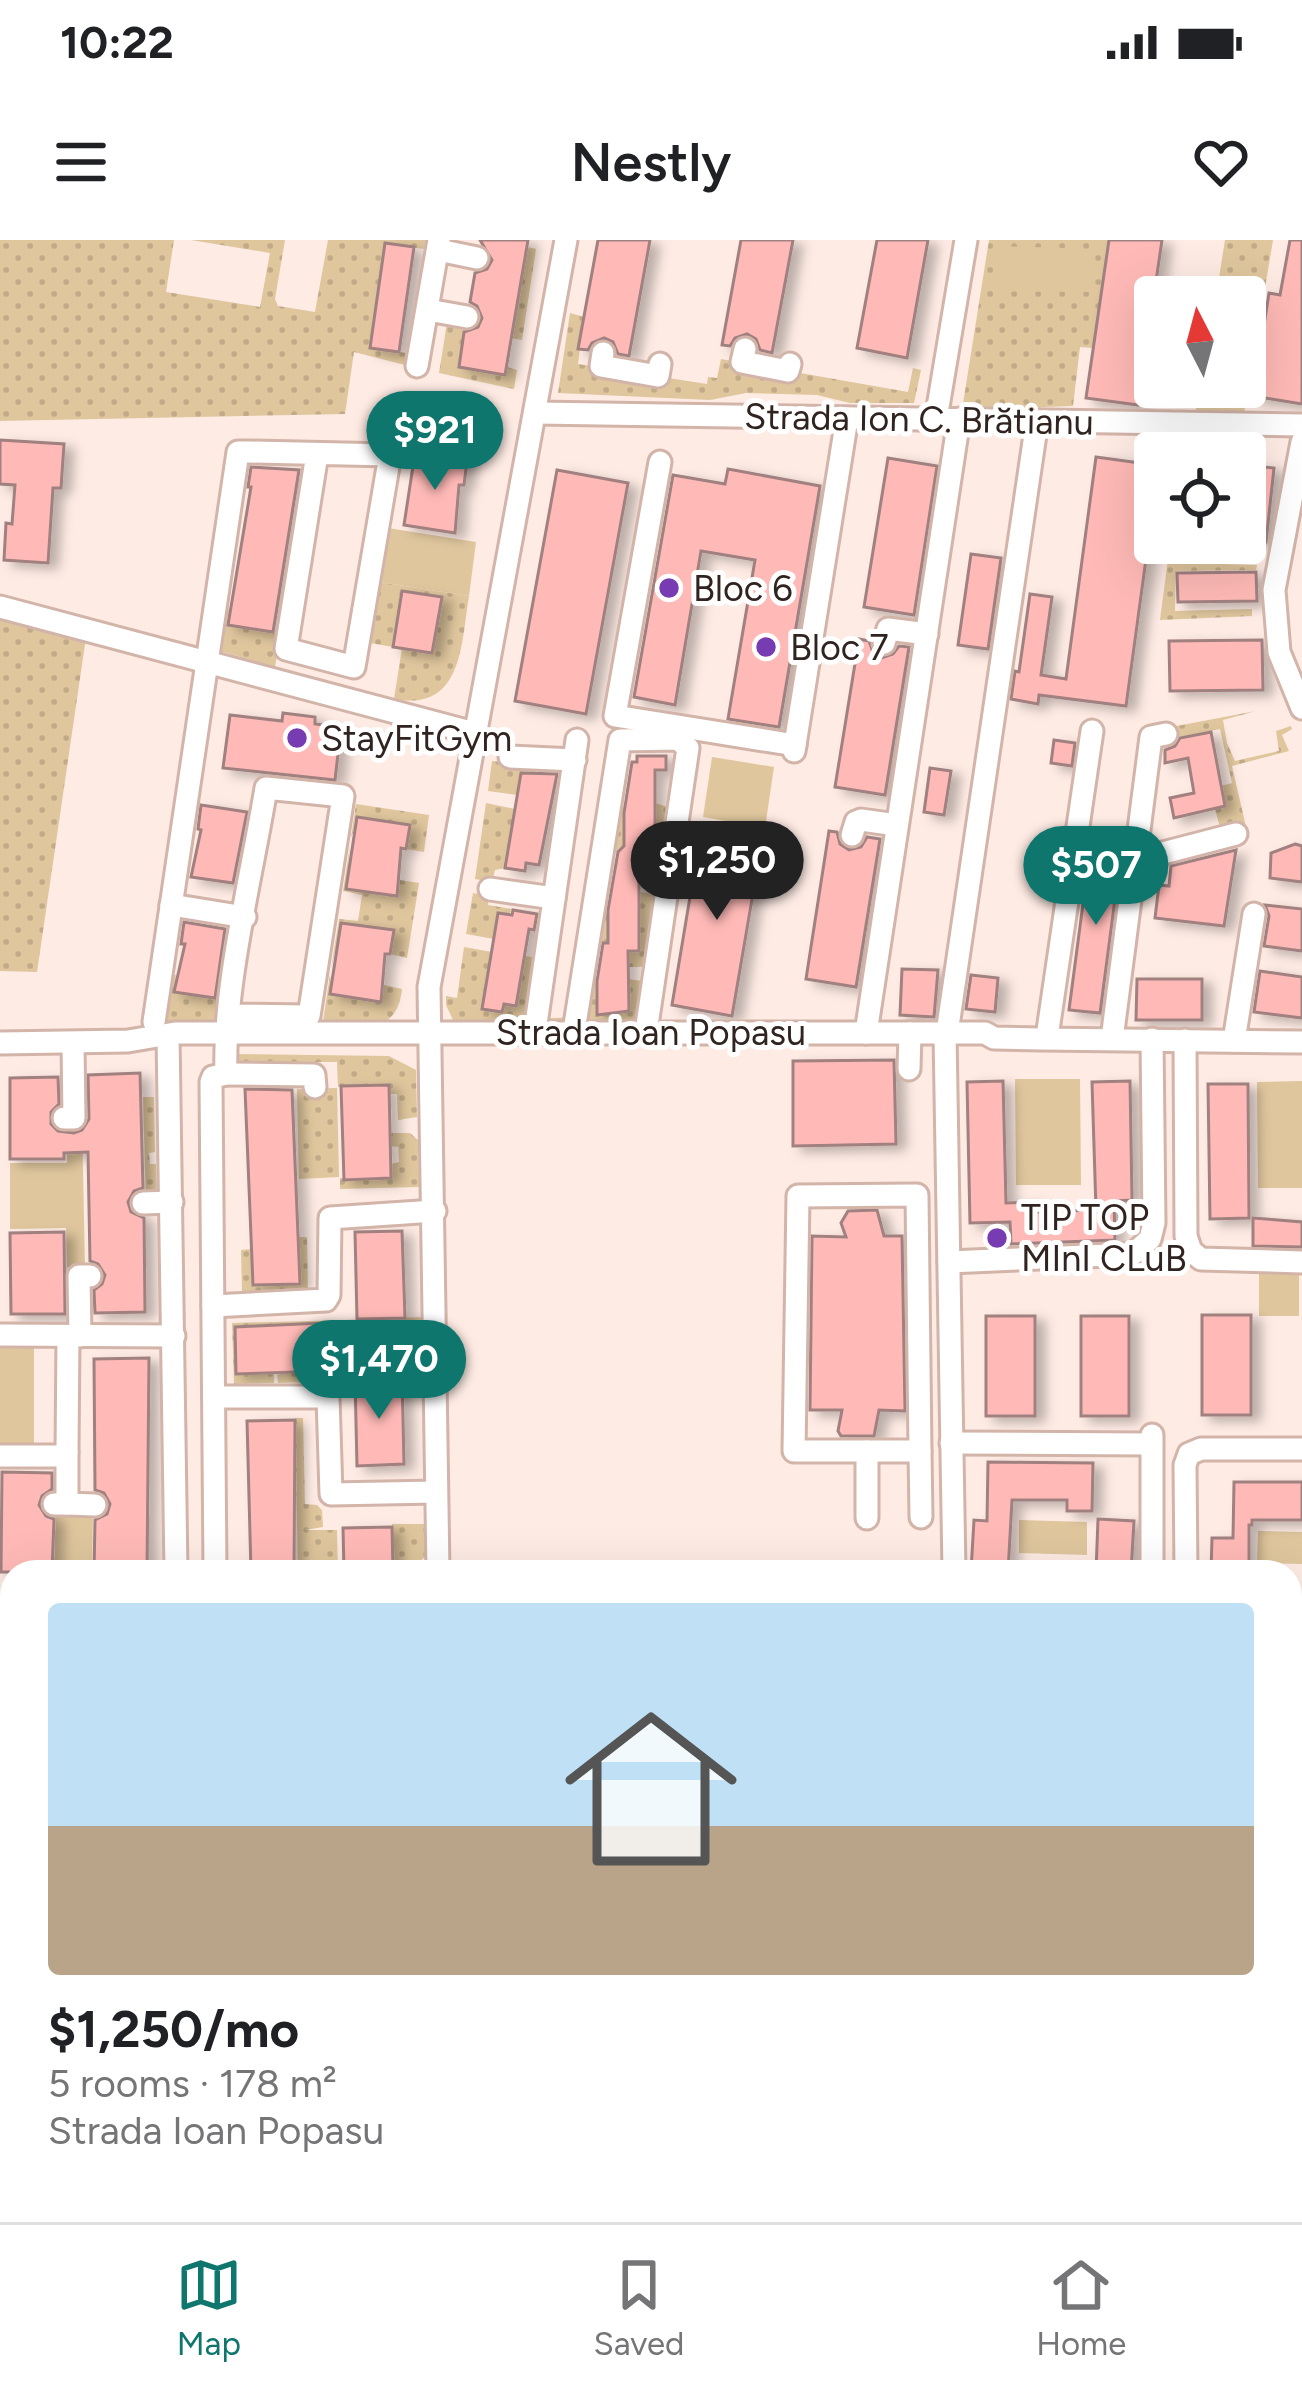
<!DOCTYPE html>
<html lang="en">
<head>
<meta charset="utf-8">
<style>
  body { margin:0; font-family:Figtree,sans-serif; background:#f6f6f6; color:#202124; height:100vh; display:flex; flex-direction:column; font-size:45px; white-space:nowrap }
  * { box-sizing:border-box; margin:0 }
  p { font-size:39px; color:#757577 }
  .icon { flex:none; width:66px; height:66px; fill:none; stroke:currentColor; stroke-width:2; stroke-linecap:round; stroke-linejoin:round }
  .map { position:relative; flex:1; overflow:hidden }
  .sheet { position:absolute; left:0px; top:1320px; width:1302px; height:663px; display:flex; flex-direction:column; background:#fff; border-radius:36px 36px 0 0; box-shadow:0 12px 48px #0002 }
  .sheet>* { flex:none }
  .needle { width:78px; rotate:354deg }
  .buttons { position:absolute; left:1134px; top:36px; display:grid; gap:24px }
  .buttons a { display:grid; place-items:center; width:132px; height:132px; border-radius:12px; background:#fff; box-shadow:0 12px 48px #0002; font-size:60px }
  .price { position:absolute; translate:-50% -102px; padding:0 27px; border-radius:42px; background:#0f766e; color:#fff; font-size:39px; line-height:78px; filter:drop-shadow(0 3px 6px #0008) }
  .price::after { content:''; position:absolute; left:50%; top:72px; width:36px; height:27px; margin-left:-18px; background:inherit; clip-path:polygon(0 0,100% 0,50% 100%) }
  .price.active { background:#222; color:#fff }
  ul { padding:0; list-style:none }
  li { display:grid; align-content:center; gap:24px; height:636px; padding:0 48px }
  li+li { border-top:3px solid #e0e0e0 }
  li span { display:grid; place-items:center; height:372px; border-radius:12px; color:#555 }
  li>.icon { margin-inline-start:auto }
  span .icon { width:216px; height:216px; fill:#fffc; stroke-width:1 }
  li b { font-size:51px }
  .status { display:flex; justify-content:space-between; align-items:center; height:84px; padding:0 60px; background:#fff; direction:ltr }
  .status svg { height:33px; fill:currentColor }
  header { display:flex; justify-content:space-between; align-items:center; height:156px; padding:0 48px; background:#fff; font-size:54px; font-weight:600 }
  .menu { display:flex; justify-content:space-around; align-items:center; height:168px; border-top:3px solid #e0e0e0; background:#fff; font-size:33px; color:#757577 }
  .menu a { display:grid; justify-items:center; gap:6px }
  .menu .active { color:#0f766e }
  .map>svg:first-child { display:block }
  .grass { fill:url(#grass-dots) }
  .green { fill:#dfc69d }
  .building { fill:#ffbab7; stroke:#a18180; stroke-width:3; filter:url(#shadow) }
  .lines { fill:none; stroke-linecap:round; stroke-linejoin:round }
  .minor-casing { stroke:#d2b4a9; stroke-width:27 }
  .minor { stroke:#fff; stroke-width:21 }
  .poi-dot { fill:#783cb2; stroke:#fff; stroke-width:4.5 }
  .labels { text-anchor:middle; dominant-baseline:central; stroke-width:10; stroke-linejoin:round; paint-order:stroke }
  .street-label { font-size:36px; fill:#302420; stroke:#fff }
  .poi-label { font-size:36px; fill:#302420; stroke:#fff; text-anchor:start }
</style>
</head>
<body>
<div class="status"><b>10:22</b><svg viewBox="0 0 49 12"><path d="M0 12V9h3v3zM5 12V6h3v6zM10 12V3h3v9zM15 12V0h3v12zM26 1h20v11H26zM47 4h2v5h-2z"/></svg></div>
<header><svg class="icon" aria-label="menu" viewBox="0 0 24 24"><path d="M4 6h16M4 12h16M4 18h16"/></svg>Nestly<svg class="icon" aria-label="heart" viewBox="0 0 24 24"><path d="M12 20l-8-8c-3-5 5-10 8-4 3-6 11-1 8 4z"/></svg></header>
<div class="map">
<svg width="1302" height="1982" viewBox="0 0 1302 1982">
  <defs>
    <pattern id="grass-dots" width="8" height="8" patternUnits="userSpaceOnUse" patternTransform="scale(3)"><rect width="8" height="8" fill="#dfc69d"/><path d="M2 2h.1M6 6h.1" fill="none" stroke="#c0aa87" stroke-width="1.8" stroke-linecap="round"/></pattern>
    <filter id="shadow"><feDropShadow dx="9" dy="5" stdDeviation="6" flood-color="#0004"/></filter>
  </defs>
  <rect width="100%" height="100%" fill="#feebe4"/>
  <g class="grass">
    <path d="M0,0H174L166,52L260,67L270,13L191,0H285L275,59L278,66L315,72L328,0H426L424,9L385,4L370,107L406,113L405,125L354,112L345,174L0,181Z"/>
    <path d="M989,0H1109L1093,108L1080,107L1073,166L962,170Z"/>
    <path d="M1225,0H1273L1244,173L1195,174L1200,147H1245V57H1216Z"/>
    <path d="M527,7L536,9L522,100L511,98Z"/>
    <path d="M570,73L584,77L578,124L707,144L708,137L717,138L721,119L908,152L913,128L921,130L914,163H850L817,155L782,154L746,153L710,160L558,153Z"/>
    <path d="M447,83L465,86L459,127L505,135L507,127L517,130L514,149L439,133Z"/>
    <path d="M1170,303L1193,309V323L1257,325L1256,330L1176,331L1175,371L1252,369V376L1160,380Z"/>
    <path d="M379,342L469,356C461,404 463,472 394,459L402,408L432,413L441,357L403,351L393,407L370,403Z"/>
    <path d="M0,354L89,377L37,732L0,731Z"/>
    <path d="M224,368L230,369L228,385L277,393L285,370L275,427L220,411Z"/>
    <path d="M1256,471L1223,480L1227,503L1235,521L1279,511L1276,491L1291,486L1292,489L1282,495L1289,511L1232,526L1247,591L1222,595L1215,569L1226,567L1221,546L1232,543L1220,489L1169,499L1166,488Z"/>
    <path d="M492,521L503,522L504,527L535,529L534,535L521,533L517,555L488,551Z"/>
    <path d="M616,557H623L625,594L655,590V563L668,567L657,641L640,638L639,620H650L649,606H622L621,612H608Z"/>
    <path d="M486,563L515,569L505,628L495,630L492,642L475,639Z"/>
    <path d="M356,564L429,575L424,612L406,609L409,585L358,577L351,598Z"/>
    <path d="M350,605L346,649L396,656L400,640L419,643L407,718L390,714L393,690L342,683L331,729L339,679L358,681L362,655L343,651Z"/>
    <path d="M602,648H608V684L639,680L640,652L655,654L644,727H628V711H639V697L597,703V724H590Z"/>
    <path d="M473,653L489,656L488,665L512,669L494,699L466,694Z"/>
    <path d="M464,707L492,712L504,764L516,766L525,716L539,718L528,779L580,777L588,736H597L598,775H614L628,739L642,741L638,776L647,781L453,780L446,765V756L457,758Z"/>
    <path d="M169,734L176,735L174,752L224,759L217,785L161,782Z"/>
    <path d="M330,735L331,754L381,762L384,745L402,749C397,796 360,789 322,788Z"/>
    <path d="M226,814L389,816L416,830L417,877L398,880L397,854H389L388,845L338,847L337,822H229Z"/>
    <path d="M337,848L339,937L299,939L297,849Z"/>
    <path d="M143,857H154L155,912L149,913L150,924H156L157,956L146,957Z"/>
    <path d="M390,893H410L418,900L419,947L340,949V938H391V924L399,922L398,907L390,906Z"/>
    <path d="M299,997H307L308,1050L242,1053L241,1010L252,1009L253,1045L299,1044Z"/>
    <path d="M345,1080L346,1141L278,1143L277,1132L321,1083L235,1087L236,1134L274,1133V1143L234,1144L232,1083Z"/>
    <path d="M295,1178H303L305,1264L317,1265L322,1270L323,1287L305,1290H337L338,1332H298Z"/>
    <path d="M392,1284H426L427,1316L421,1320H393Z"/>
  </g>
  <g class="green">
    <path d="M997,6L1094,9L1088,52L990,51Z"/>
    <path d="M388,288L476,302L469,356L379,342Z"/>
    <path d="M712,517L774,527L765,588L703,577Z"/>
    <path d="M1015,839H1080L1081,945H1016Z"/>
    <path d="M1302,841V948H1258L1257,842Z"/>
    <path d="M67,884H82L85,1027H67L66,988L10,989V923H67Z"/>
    <rect x="1259" y="1032" width="40" height="44"/>
    <path d="M422,1077L423,1136L346,1141L345,1080Z"/>
    <path d="M0,1101L34,1102V1204H0Z"/>
    <path d="M56,1269L93,1270L92,1329L54,1328Z"/>
    <path d="M1019,1280L1087,1282V1315L1019,1313Z"/>
    <path d="M1258,1291L1302,1292V1324L1257,1323Z"/>
  </g>
  <g class="building">
    <path d="M480,0H528L505,135L459,127L464,92L478,87L482,78L477,66L470,62L475,33L487,29L492,20Z"/>
    <path d="M598,0H650L629,116L618,114L613,102L604,98L592,103L588,110L578,109Z"/>
    <path d="M741,0H793L772,113L760,110L756,99L747,94L735,98L730,106L722,105Z"/>
    <path d="M877,0H928L907,118L857,108Z"/>
    <path d="M1109,0H1162L1138,165L1086,158Z"/>
    <path d="M1290,0H1302V164L1253,156L1269,53L1280,55Z"/>
    <path d="M385,3L414,7L399,112L370,108Z"/>
    <path d="M0,200L64,204L61,248H53L48,323L4,320L6,283L12,284L15,245L0,244Z"/>
    <path d="M415,213L467,221L464,245H459L455,293L404,285Z"/>
    <path d="M1096,217L1155,225V253L1126,466L1039,455L1038,464L1011,459L1015,431L1019,432L1030,354L1052,357L1041,435L1066,439Z"/>
    <path d="M888,218L937,226L914,375L864,367Z"/>
    <path d="M1245,225L1274,228L1266,302L1245,300Z"/>
    <path d="M251,227L299,230L273,392L228,385L251,247H248Z"/>
    <path d="M728,229L820,246L779,487L728,479L755,320L701,311L675,465L634,457L673,235L725,244Z"/>
    <path d="M557,230L628,243L586,474L515,461Z"/>
    <path d="M971,314L1001,318L988,409L958,405Z"/>
    <path d="M1256,332L1257,361L1178,362L1177,333Z"/>
    <path d="M402,351L442,357L432,413L393,407Z"/>
    <path d="M859,399L869,401L873,412L881,418L893,414L899,406L909,407L885,555L835,547Z"/>
    <path d="M1262,400L1263,450L1170,451L1169,401Z"/>
    <path d="M283,473L315,477V484L341,487L335,540L223,528L230,475L282,481Z"/>
    <path d="M1211,492L1225,566L1174,578L1170,558L1194,553L1188,518L1165,523V510L1175,506L1180,498Z"/>
    <path d="M1054,500L1075,503L1072,526L1051,523Z"/>
    <path d="M637,516H666V530H655V590H650V620H639V711H628L629,771L597,775V741L603,703H608V670L618,612L624,606V573L632,522H637Z"/>
    <path d="M930,528L951,531L944,575L924,572Z"/>
    <path d="M521,533L557,534L539,625L526,623L525,631L505,628Z"/>
    <path d="M201,565L247,572L233,643L191,637L201,590L198,589Z"/>
    <path d="M357,577L410,585L406,609L401,608L397,656L346,649Z"/>
    <path d="M701,591L762,601L732,776L672,765Z"/>
    <path d="M829,591L837,592L840,604L849,610L861,607L867,597L880,599L856,747L806,739Z"/>
    <path d="M1091,603L1122,606L1100,773L1069,770Z"/>
    <path d="M1295,604L1302,606V642L1270,638L1271,613Z"/>
    <path d="M1236,610L1224,686L1155,678L1159,645L1169,646L1171,626Z"/>
    <path d="M1265,665L1302,669V711L1264,706L1269,676Z"/>
    <path d="M513,670L537,674L534,690L529,689L516,766L504,764L502,772L482,769L498,673L512,675Z"/>
    <path d="M184,682L225,689L215,758L174,752L185,704H181Z"/>
    <path d="M341,683L394,690L390,714H385L381,762L330,754Z"/>
    <path d="M902,729L938,730L934,777L900,775Z"/>
    <path d="M1260,731L1302,737V778L1254,772Z"/>
    <path d="M971,735L998,738L995,772L966,769Z"/>
    <path d="M1137,739H1202V780H1136Z"/>
    <path d="M894,820L896,904L793,906V821Z"/>
    <path d="M140,833L143,948L134,951L128,962L131,972L144,978L145,1072L95,1073L94,1050L102,1044L105,1035L98,1024L90,1021L88,912L64,913V919H10V838L58,837L59,864L51,872V884L58,891L74,893L82,890L89,879L88,835Z"/>
    <path d="M1003,841L1006,963L1034,962V972L1096,970L1092,842L1130,841L1132,960L1114,961L1115,1000L1011,1004L1010,982L970,983L967,842Z"/>
    <path d="M1208,844H1248L1249,978L1210,979Z"/>
    <path d="M389,845L391,938L344,940L341,846Z"/>
    <path d="M245,849L292,850L300,1044L253,1045Z"/>
    <path d="M877,970L884,996H902L905,1171L879,1170L874,1196H841L838,1191L842,1170H810L812,996L846,997L841,983L848,971Z"/>
    <path d="M1253,978L1302,982V1007L1253,1006Z"/>
    <path d="M402,991L405,1078L357,1079L355,992Z"/>
    <path d="M64,992L65,1074H11L10,993Z"/>
    <rect x="1202" y="1075" width="49" height="100"/>
    <rect x="986" y="1076" width="49" height="100"/>
    <rect x="1081" y="1076" width="48" height="100"/>
    <path d="M322,1083L324,1131L236,1134L235,1087Z"/>
    <path d="M149,1118L147,1332H94L95,1280L107,1274L110,1264L104,1253L95,1250L94,1119Z"/>
    <path d="M402,1137L404,1224L357,1226L355,1139Z"/>
    <path d="M295,1180L294,1332H251L247,1181Z"/>
    <path d="M988,1222L1093,1223L1092,1271H1067V1260H1012L1008,1332L971,1331L974,1280L987,1281Z"/>
    <path d="M2,1232L52,1233V1249L42,1256L39,1265L46,1276L54,1279L52,1332H1Z"/>
    <path d="M1234,1242H1302V1280H1252V1285H1249V1332H1211L1212,1298H1233Z"/>
    <path d="M1098,1279L1134,1281L1131,1332H1096Z"/>
    <path d="M392,1287L393,1332H344L343,1288Z"/>
  </g>
  <g class="lines">
    <defs>
      <g id="minor">
        <path d="M438,10L477,18"/>
        <path d="M428,70L467,77"/>
        <path d="M745,109L742,122L788,131L790,124"/>
        <path d="M603,113L601,126L658,136L660,124"/>
        <path d="M417,126L439,0"/>
        <path d="M536,173L1302,185"/>
        <path d="M936,179L966,0"/>
        <path d="M1302,202L1274,350L1279,412L1302,468"/>
        <path d="M660,222L615,476L795,505"/>
        <path d="M0,367L474,493"/>
        <path d="M884,403L888,389L927,394"/>
        <path d="M794,511L847,178"/>
        <path d="M510,517L575,520"/>
        <path d="M852,595L856,582L861,580L897,585"/>
        <path d="M1136,620L1236,594"/>
        <path d="M490,649L554,658"/>
        <path d="M171,665L245,677"/>
        <path d="M154,782L238,212H249L390,215L354,427L286,409L317,214"/>
        <path d="M535,791L577,500"/>
        <path d="M574,791L620,500L678,499L688,508L646,792"/>
        <path d="M866,793L959,179"/>
        <path d="M945,793L954,1332"/>
        <path d="M947,793L1037,181"/>
        <path d="M168,795L176,1332"/>
        <path d="M1047,797L1092,491"/>
        <path d="M1112,799L1151,497L1166,494"/>
        <path d="M1185,800L1186,996L1191,1011L1201,1019L1302,1022"/>
        <path d="M1234,801L1254,674"/>
        <path d="M0,803L128,801L175,793H985L994,798L1041,799L1302,802"/>
        <path d="M909,829L910,793"/>
        <path d="M226,834L314,835L315,847"/>
        <path d="M64,878H74L73,803"/>
        <path d="M917,955L920,1211H794L798,956Z"/>
        <path d="M143,963L172,962"/>
        <path d="M949,1022L1133,1014L1150,999L1154,983L1152,799"/>
        <path d="M213,1066L326,1060L329,1055L330,978L435,971"/>
        <path d="M0,1095L174,1096"/>
        <path d="M80,1096L79,1036H90"/>
        <path d="M214,1157H328L331,1254L436,1252"/>
        <path d="M1152,1195V1332"/>
        <path d="M951,1203L1151,1204"/>
        <path d="M920,1211L921,1277"/>
        <path d="M0,1216H58L67,1212L68,1096"/>
        <path d="M54,1264H67V1212"/>
        <path d="M67,1264L95,1265"/>
        <path d="M867,1278V1211"/>
        <path d="M215,1332L211,842L213,837L226,834C223,747 252,635 266,548L343,556L309,776L229,775"/>
        <path d="M438,1332L429,747L566,0"/>
        <path d="M1186,1332L1185,1225L1189,1214L1201,1209H1302"/>
        <path d="M0,1386H12"/>
        <path d="M1290,1421H1302"/>
        <path d="M1290,1739H1302"/>
        <path d="M266,1971V1982"/>
        <path d="M450,1971V1982"/>
        <path d="M750,1982V1971"/>
      </g>
    </defs>
    <use href="#minor" class="minor-casing"/>
    <use href="#minor" class="minor"/>
  </g>
  <g class="poi-dot">
    <circle cx="669" cy="348" r="12"/>
    <circle cx="766" cy="407" r="12"/>
    <circle cx="297" cy="498" r="12"/>
    <circle cx="997" cy="998" r="12"/>
  </g>
  <g class="labels">
    <g class="street-label">
      <text transform="translate(919 179) rotate(1)">Strada Ion C. Brătianu</text>
      <text x="651" y="792">Strada Ioan Popasu</text>
    </g>
    <g class="poi-label">
      <text x="693" y="348">Bloc 6</text>
      <text x="790" y="407">Bloc 7</text>
      <text x="321" y="498">StayFitGym</text>
      <text x="1021" y="977">TIP TOP<tspan x="1021" dy="41">MInI CLuB</tspan></text>
    </g>
  </g>
</svg>
<div class="buttons">
<a><svg class="needle" viewBox="-14 -14 28 28"><path d="M0-13l5 13h-10z" fill="#e53935"/><path d="M0 13l5-13h-10z" fill="#757577"/></svg></a>
<a><svg class="icon" aria-label="locate" viewBox="0 0 24 24"><circle cx="12" cy="12" r="6"/><path d="M12 2v4M12 18v4M2 12h4M18 12h4"/></svg></a>
</div>
<b class="price" style="left:435px;top:253px">$921</b>
<b class="price active" style="left:717px;top:683px">$1,250</b>
<b class="price" style="left:1096px;top:688px">$507</b>
<b class="price" style="left:379px;top:1182px">$1,470</b>
<section class="sheet">
<ul>
<li><span style="background:linear-gradient(#bfe0f5 60%,#b9a48a 0)"><svg class="icon" aria-label="home" viewBox="0 0 24 24"><path d="M3 11l9-7 9 7M6 9v11h12V9"/></svg></span><div><b>$1,250/mo</b><p>5 rooms · 178 m²</p><p>Strada Ioan Popasu</p></div></li>
</ul>
</section>
</div>
<nav class="menu">
<a class="active"><svg class="icon" aria-label="map" viewBox="0 0 24 24"><path d="M3 6l6-2 6 2 6-2v14l-6 2-6-2-6 2zM9 4v14M15 6v14"/></svg>Map</a>
<a><svg class="icon" aria-label="saved" viewBox="0 0 24 24"><path d="M7 4h10v16l-5-4-5 4z"/></svg>Saved</a>
<a><svg class="icon" aria-label="home" viewBox="0 0 24 24"><path d="M3 11l9-7 9 7M6 9v11h12V9"/></svg>Home</a>
</nav>
</body>
</html>
